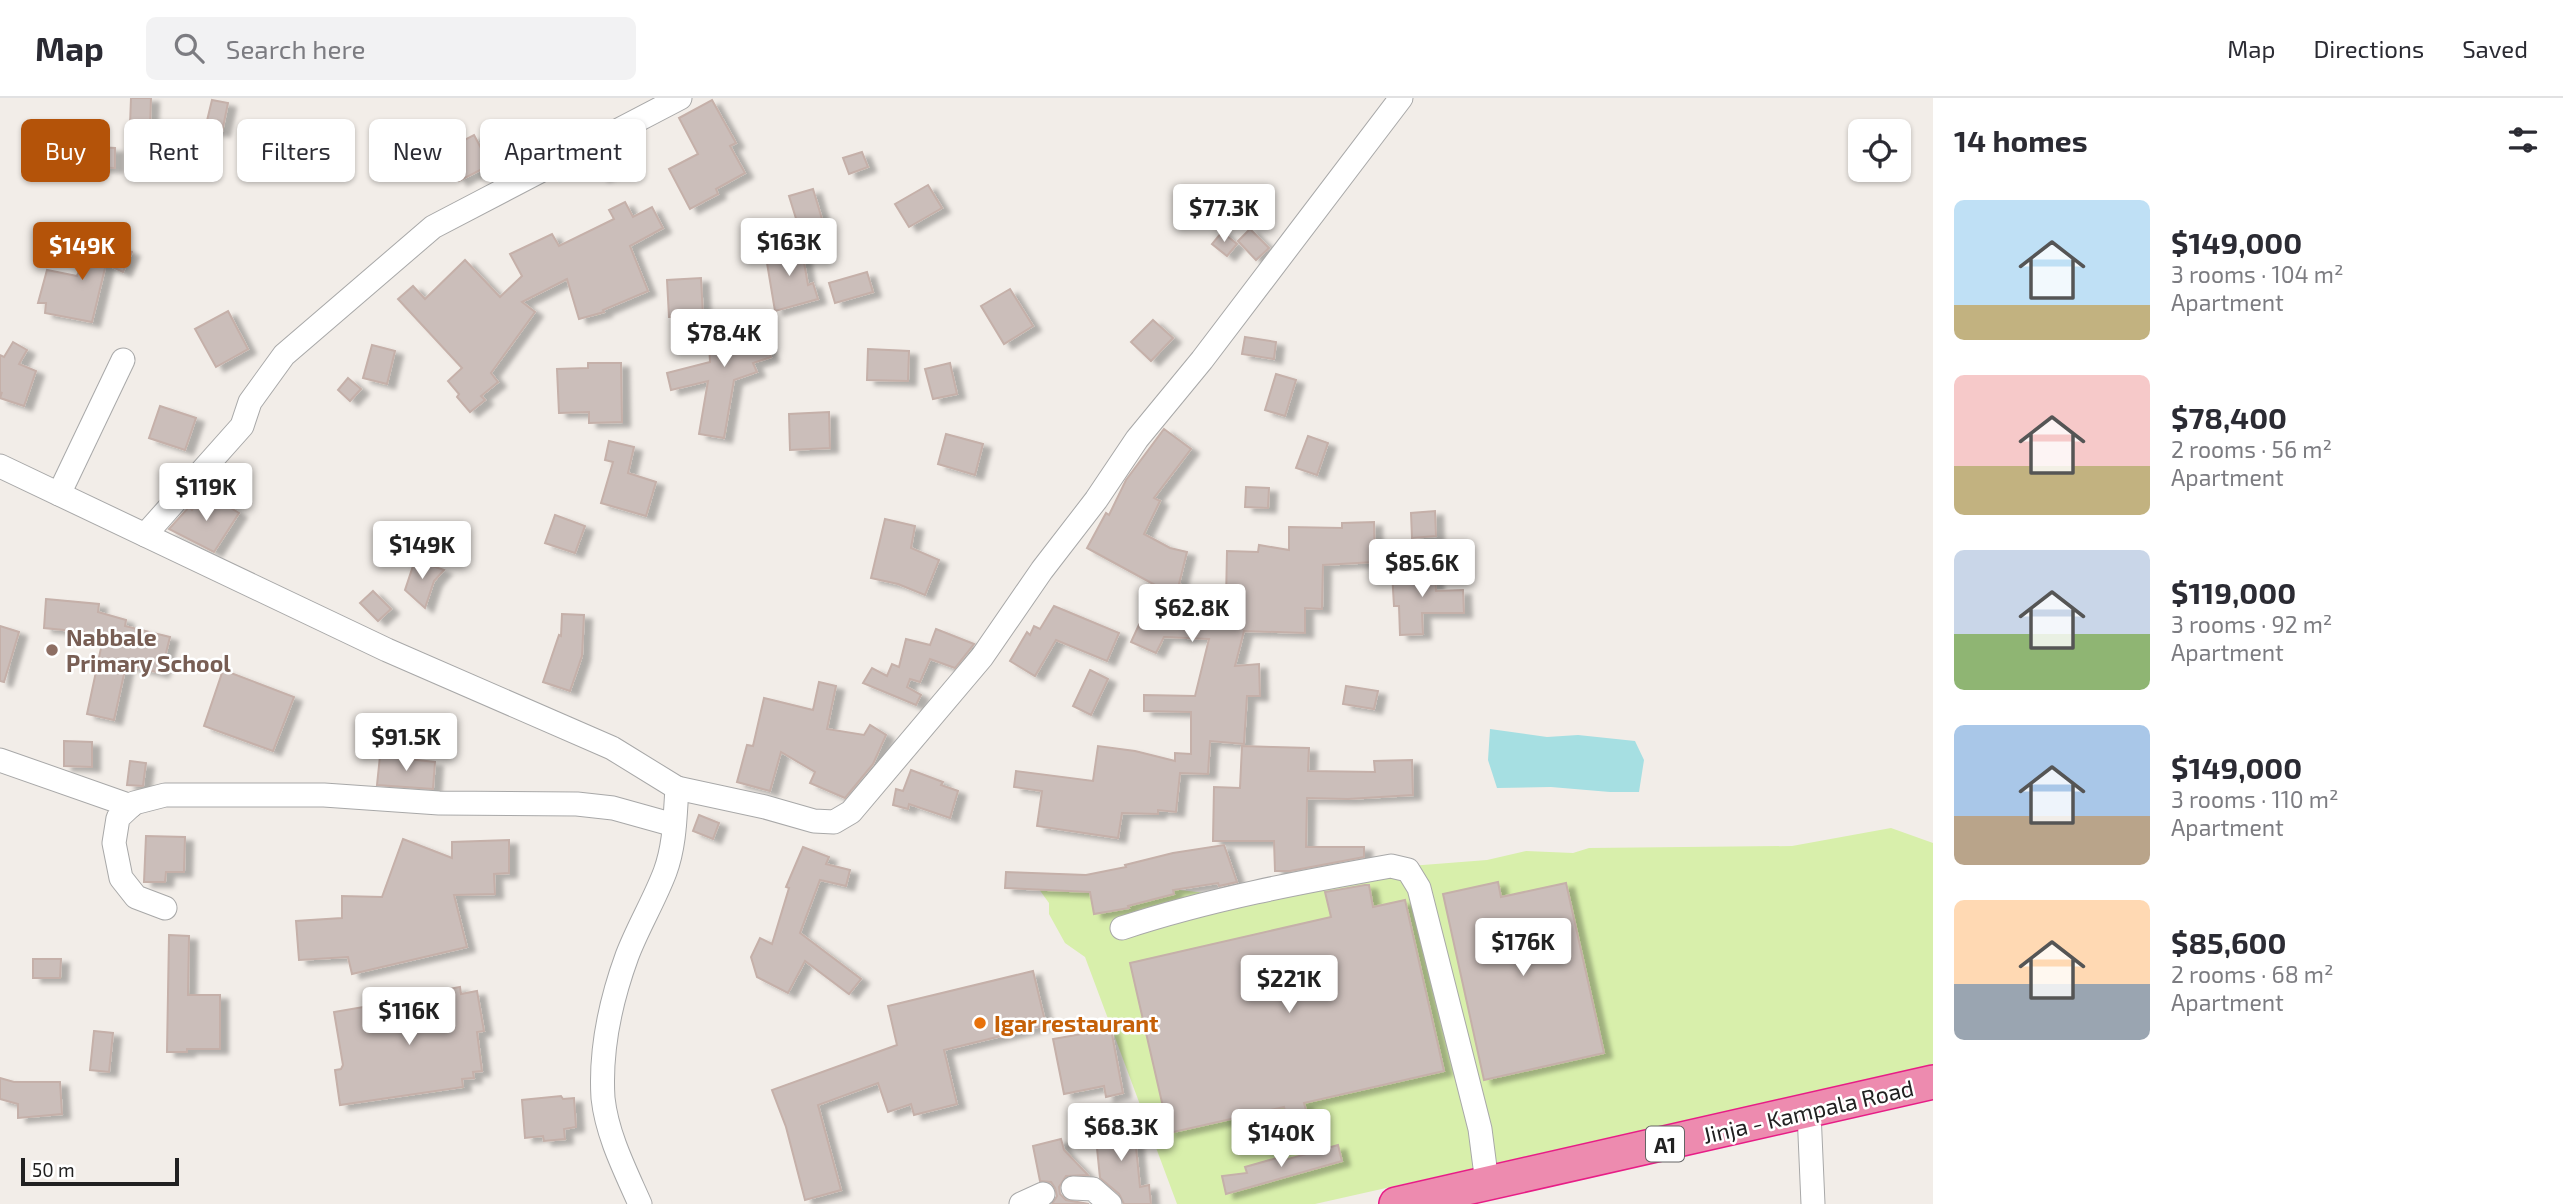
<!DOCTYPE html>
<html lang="en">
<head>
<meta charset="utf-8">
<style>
  body { margin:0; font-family:"Exo 2",sans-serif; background:#f2f2f3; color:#2b2b33; height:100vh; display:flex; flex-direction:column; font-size:26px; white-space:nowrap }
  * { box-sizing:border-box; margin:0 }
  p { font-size:23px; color:#7c7c81 }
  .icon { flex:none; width:38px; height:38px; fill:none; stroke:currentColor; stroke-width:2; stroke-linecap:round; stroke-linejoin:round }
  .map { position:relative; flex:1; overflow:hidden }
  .drawer { display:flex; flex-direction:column; background:#fff; width:630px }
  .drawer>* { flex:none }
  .banner { position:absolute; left:21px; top:21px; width:665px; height:63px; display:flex; gap:14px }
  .tools { position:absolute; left:1848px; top:21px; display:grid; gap:14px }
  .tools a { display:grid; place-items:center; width:63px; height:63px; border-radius:10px; background:#fff; box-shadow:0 2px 5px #0004; font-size:35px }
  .scale { position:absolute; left:21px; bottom:18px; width:158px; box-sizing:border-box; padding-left:7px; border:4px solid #212121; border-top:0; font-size:19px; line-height:24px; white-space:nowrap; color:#212121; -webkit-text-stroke:5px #fff; paint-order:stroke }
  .price { position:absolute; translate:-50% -60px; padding:0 16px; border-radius:7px; background:#fff; color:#222; font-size:23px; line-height:46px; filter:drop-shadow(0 2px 4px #0008) }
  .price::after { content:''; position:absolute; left:50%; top:42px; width:21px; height:16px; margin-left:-10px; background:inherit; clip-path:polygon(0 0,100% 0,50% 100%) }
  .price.current { background:#b45309; color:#fff }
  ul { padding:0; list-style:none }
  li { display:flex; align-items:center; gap:21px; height:175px; padding:0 21px }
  li span { display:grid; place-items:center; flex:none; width:196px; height:140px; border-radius:10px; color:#555 }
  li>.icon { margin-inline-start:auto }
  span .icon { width:84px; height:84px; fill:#fffc; stroke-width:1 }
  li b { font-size:30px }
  h2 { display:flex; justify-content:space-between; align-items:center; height:84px; padding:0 21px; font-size:30px }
  .chip { padding:0 24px; border-radius:10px; background:#fff; box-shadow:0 2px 5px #0004; font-size:24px; line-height:63px }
  .chip.current { background:#b45309; color:#fff }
  header { display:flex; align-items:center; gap:42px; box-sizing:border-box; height:98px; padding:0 35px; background:#fff; border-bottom:2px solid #e1e1e2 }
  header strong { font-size:33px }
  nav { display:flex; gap:38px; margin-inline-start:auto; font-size:24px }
  .search { width:490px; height:63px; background:#f2f2f3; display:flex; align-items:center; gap:18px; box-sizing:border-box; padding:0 24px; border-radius:10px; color:#7c7c81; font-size:26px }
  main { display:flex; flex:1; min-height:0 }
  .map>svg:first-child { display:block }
  .grass { fill:#d8efab }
  .water { fill:#a6dfe2 }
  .building { fill:#cbbeba; stroke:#c5b0a9; stroke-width:2; filter:url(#shadow) }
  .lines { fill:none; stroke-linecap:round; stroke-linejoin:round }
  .minor-casing { stroke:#a8a8a8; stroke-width:25 }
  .highway-casing { stroke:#e71d86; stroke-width:36 }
  .minor { stroke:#fff; stroke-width:23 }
  .highway { stroke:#ed8baf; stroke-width:33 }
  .education-dot { fill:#8d6e63; stroke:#fff; stroke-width:2.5 }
  .food-dot { fill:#e8710a; stroke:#fff; stroke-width:2.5 }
  .labels { text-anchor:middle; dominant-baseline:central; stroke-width:5; stroke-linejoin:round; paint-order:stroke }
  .shield { fill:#fff; stroke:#646464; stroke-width:2 }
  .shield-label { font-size:21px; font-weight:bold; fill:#212121 }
  .education-label { font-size:23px; font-weight:bold; fill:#785e54; stroke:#fff; text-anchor:start }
  .food-label { font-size:23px; font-weight:bold; fill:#c56008; stroke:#fff; text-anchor:start }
  .street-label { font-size:23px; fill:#212121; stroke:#fff }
</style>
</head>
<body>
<header>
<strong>Map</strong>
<div class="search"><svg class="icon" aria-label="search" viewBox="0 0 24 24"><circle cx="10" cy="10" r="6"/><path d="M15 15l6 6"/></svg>Search here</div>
<nav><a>Map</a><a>Directions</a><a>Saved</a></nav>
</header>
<main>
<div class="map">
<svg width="1933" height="1106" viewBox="0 0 1933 1106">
  <defs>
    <filter id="shadow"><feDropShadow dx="8" dy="4.5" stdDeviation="2" flood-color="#0004"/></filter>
  </defs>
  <rect width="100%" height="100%" fill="#f2ede8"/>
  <path class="grass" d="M1891,730L1933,745V967L1315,1106H1177L1085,859L1065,845L1049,816V805L1028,776L1207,795L1384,770L1487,762L1526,753L1573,755L1589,750L1792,748Z"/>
  <path class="water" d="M1490,631L1547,639L1578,637L1635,643L1644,662L1639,694H1610L1551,689L1497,690L1488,662Z"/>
  <g class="building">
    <path d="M131,0H151L149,55L129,54Z"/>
    <path d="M212,2L228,5L222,34L205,31Z"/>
    <path d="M712,2L736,45L730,48L745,75L716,91L718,96L690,111L669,71L698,56L679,20Z"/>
    <path d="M28,29L75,30V48L115,50V70L87,69V67L28,66Z"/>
    <path d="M474,37L490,67L459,83L443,53Z"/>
    <path d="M618,52L625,67L601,79L593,64Z"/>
    <path d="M862,54L868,69L849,76L843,60Z"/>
    <path d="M928,87L942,110L909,129L895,106Z"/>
    <path d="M813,91L822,121L798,127L789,98Z"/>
    <path d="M625,104L633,119L652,109L663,130L630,148L648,193L603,212L604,214L579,221L567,181L522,204L535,214L491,275L498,284L481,298L485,302L470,314L457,299L459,296L448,283L462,270L398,201L413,188L425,201L465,162L500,199L522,178L510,156L552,136L559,148L614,121L609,112Z"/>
    <path d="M1250,131L1269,150L1256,162L1238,143Z"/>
    <path d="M1222,134L1237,146L1227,158L1212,146Z"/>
    <path d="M94,138L132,154L123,174L106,166L92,224L45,215L46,205H38L47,172L77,178Z"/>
    <path d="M801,147L808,187L813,185L818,201L775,213L765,153Z"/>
    <path d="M867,174L873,194L835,205L829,185Z"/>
    <path d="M701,180L703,218L669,219L667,182Z"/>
    <path d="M1010,191L1033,228L1004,246L981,208Z"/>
    <path d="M228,213L248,251L216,269L195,231Z"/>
    <path d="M757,219L771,259L753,265L757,274L734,282L724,340L699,336L708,283L671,292L667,275L710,264L708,226Z"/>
    <path d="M1153,222L1173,240L1151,263L1131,244Z"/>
    <path d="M1245,239L1276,244L1274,261L1242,256Z"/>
    <path d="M13,244L27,252L19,266L36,273L24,308L0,300L2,294L0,297V257L4,259Z"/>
    <path d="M372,247L395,253L387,286L363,280Z"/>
    <path d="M868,251L909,253L908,283L867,282Z"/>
    <path d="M588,265H621L622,324L589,325V314L559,315L557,271L588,270Z"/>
    <path d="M950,265L957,296L933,301L925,271Z"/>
    <path d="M1276,276L1296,282L1285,318L1265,312Z"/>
    <path d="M348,280L361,291L350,303L338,292Z"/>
    <path d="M160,308L196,320L185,352L149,340Z"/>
    <path d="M829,314L830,350L790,352L789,316Z"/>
    <path d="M1164,331L1191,351L1154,400L1160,403L1144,436L1170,450L1187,454L1179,486L1187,490L1180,503L1226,502L1227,453L1258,454L1259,447L1289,452V429L1342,430V425L1374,424L1375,464L1323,467L1322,511L1305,510V535L1244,533L1235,568L1259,566L1260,598H1247L1244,646L1210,643L1208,676L1180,675L1176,714L1158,712V716L1122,715L1118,740L1037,728L1042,693L1014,689L1016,673L1093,683L1098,648L1135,653L1175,663V655L1191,656V614L1144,613V597L1195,598L1209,541L1164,539L1156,555L1131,544L1157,488L1087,450L1106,415L1109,417L1126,382Z"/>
    <path d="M946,336L983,346L975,377L938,366Z"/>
    <path d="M1308,338L1328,345L1317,377L1296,370Z"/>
    <path d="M609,343L634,349L628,375L656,384L646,418L601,405L613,364L605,362Z"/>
    <path d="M1246,389L1269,390L1268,410L1245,409Z"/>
    <path d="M204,395L222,408L224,406L239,415L214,454L169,431L189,409L192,412Z"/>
    <path d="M1435,413L1436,438L1412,440L1411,415Z"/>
    <path d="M555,417L585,428L575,455L545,445Z"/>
    <path d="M885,421L915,428L911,450L939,462L925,497L898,486L871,480Z"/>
    <path d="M415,462L444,472L434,483L425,510L405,492Z"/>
    <path d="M1435,472L1436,493L1463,492L1464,515H1422L1423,536L1400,537L1399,508H1394L1392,474Z"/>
    <path d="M373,493L391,511L378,523L360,505Z"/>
    <path d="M46,501L99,506L98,514L126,522L125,528L170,539L161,575L126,567L114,622L87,616L104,536L44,530Z"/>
    <path d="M1054,508L1119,535L1107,563L1056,542L1035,578L1010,563L1027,534L1030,537L1034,528L1040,531Z"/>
    <path d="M562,516L584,517L582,558L570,593L543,584L559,537L561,538Z"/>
    <path d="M0,528L19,534L4,584L0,583Z"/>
    <path d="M936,531L974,546L955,570L930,561L920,584L910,581L907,589L921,597L916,607L863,585L872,570L887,578L892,566L899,569L906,541L930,547Z"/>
    <path d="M223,572L294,599L273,653L204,628Z"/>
    <path d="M1090,572L1108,581L1091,617L1073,608Z"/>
    <path d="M819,584L836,588L827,631L864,637L870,627L886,637L873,666L845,700L810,685L815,674L781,654L770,693L737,684L747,647L753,648L764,600L813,612Z"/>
    <path d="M1346,588L1378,593L1374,611L1343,606Z"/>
    <path d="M64,643L92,644V669L64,668Z"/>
    <path d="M1242,648L1309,650L1308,673L1375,674L1374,663L1412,662L1413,697L1348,701L1307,700L1306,749H1364V759L1290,773H1275L1274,743H1213L1214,689L1240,690Z"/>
    <path d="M380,658L435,664L433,691L377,687Z"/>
    <path d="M130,663L146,665L143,688L127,687Z"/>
    <path d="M911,672L943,684L941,687L958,693L950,720L909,706L908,711L893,707L896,691L903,693Z"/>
    <path d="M699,717L719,725L713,741L693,733Z"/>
    <path d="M146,738L185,739L184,774H166L165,784H144Z"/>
    <path d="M403,741L452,760V744L509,742V775L494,776L495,796L454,797L467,849L352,876L348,859L299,862L296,823L342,820V798L382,799Z"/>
    <path d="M1224,747L1237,784L1219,788L1218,785L1173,792L1174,796L1128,808L1129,810L1094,816L1090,794L1005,790L1006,774L1086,777L1126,769L1125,767L1173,755Z"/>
    <path d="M803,749L829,759L826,766L850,772L846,788L820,782L800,835L861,881L849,896L805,863L788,895L757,879L751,859L760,840L772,846L789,790L786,789Z"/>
    <path d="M1498,784L1501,799L1566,785L1604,955L1484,982L1443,796Z"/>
    <path d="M1365,787H1369L1373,809L1405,802L1444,973L1304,1005L1309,1023L1289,1028L1284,1009L1169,1035L1130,865L1331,819L1325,794Z"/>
    <path d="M169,837L189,838L188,897H220V951H187V954H167Z"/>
    <path d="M33,861H61L60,880H33Z"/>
    <path d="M1033,873L1046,927L944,952L957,1006L914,1017L911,1006L888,1014L878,985L818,1007L841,1092L805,1102L786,1029L772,992L897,947L888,908Z"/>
    <path d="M460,889L461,896L477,893L484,933L477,934L482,973L473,974L474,980L462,981L463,989L340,1007L335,972L341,971L343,967L334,914L375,907L406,906L409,899L434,900L433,894Z"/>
    <path d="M1111,931L1123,995L1106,999L1104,988L1064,996L1053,941Z"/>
    <path d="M94,933L113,935L109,974L90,972Z"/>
    <path d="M0,980L14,984H60L62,1016L18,1020V1006L0,1001Z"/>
    <path d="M561,998L563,1001L574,1000L576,1029L564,1031L565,1041L544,1043L543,1038L525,1040L522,1002Z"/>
    <path d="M1131,1025L1136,1049L1140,1089L1149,1087L1151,1106H1124L1119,1096L1100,1080L1095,1030Z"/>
    <path d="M1061,1041L1064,1052L1088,1077L1066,1078L1059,1089L1060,1096L1066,1102L1089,1106H1052L1057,1098L1055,1090L1051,1084L1040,1083L1033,1048Z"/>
    <path d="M1338,1047L1342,1063L1226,1096L1222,1078L1247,1075L1245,1069L1284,1058L1285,1062Z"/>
  </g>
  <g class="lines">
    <defs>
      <g id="minor">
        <path d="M0,368L387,552L612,650L677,690C675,718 675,747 665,774C654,803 638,829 627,858C611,902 600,952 603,1000C607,1037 625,1072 640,1106"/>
        <path d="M59,396L123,262"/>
        <path d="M145,437L242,328L250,304L284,257L433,129L680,0"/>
        <path d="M0,662L131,708"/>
        <path d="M677,690L765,709L814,723L834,724L851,714L982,559L1042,472L1096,402L1137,341L1202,262L1401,0"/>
        <path d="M165,810L136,799L121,780L114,745L118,720L134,705L165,697H324L439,705L577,706L613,710L674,727"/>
        <path d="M1122,830C1210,801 1301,784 1391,768L1408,772L1419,790L1480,1031L1487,1085"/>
        <path d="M1809,1014L1813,1106"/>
        <path d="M1073,1090L1093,1091L1110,1106"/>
        <path d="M1021,1106L1043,1096"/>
      </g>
      <path id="highway" d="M1396,1106L1933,984"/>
    </defs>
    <use href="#minor" class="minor-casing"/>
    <use href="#highway" class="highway-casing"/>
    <use href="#minor" class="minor"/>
    <use href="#highway" class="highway"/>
  </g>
  <circle class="education-dot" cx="52" cy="552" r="7"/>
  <circle class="food-dot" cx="980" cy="925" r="7"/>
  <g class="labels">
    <rect class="shield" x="1646" y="1028.5" width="38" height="35" rx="5"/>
    <g class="shield-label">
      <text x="1665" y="1046">A1</text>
    </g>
    <g class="education-label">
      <text x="66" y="539">Nabbale<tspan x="66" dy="26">Primary School</tspan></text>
    </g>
    <g class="food-label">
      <text x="994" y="925">Igar restaurant</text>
    </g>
    <g class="street-label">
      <text transform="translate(1808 1013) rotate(-13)">Jinja - Kampala Road</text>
    </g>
  </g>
</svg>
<div class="tools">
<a><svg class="icon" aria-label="locate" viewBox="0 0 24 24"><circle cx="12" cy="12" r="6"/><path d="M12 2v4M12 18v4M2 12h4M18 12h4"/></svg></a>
</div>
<div class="scale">50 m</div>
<b class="price" style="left:1224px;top:146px">$77.3K</b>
<b class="price" style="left:789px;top:180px">$163K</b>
<b class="price current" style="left:82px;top:184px">$149K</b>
<b class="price" style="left:724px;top:271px">$78.4K</b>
<b class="price" style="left:206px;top:425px">$119K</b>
<b class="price" style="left:422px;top:483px">$149K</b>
<b class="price" style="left:1422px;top:501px">$85.6K</b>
<b class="price" style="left:1192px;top:546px">$62.8K</b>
<b class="price" style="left:406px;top:675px">$91.5K</b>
<b class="price" style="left:1523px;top:880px">$176K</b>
<b class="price" style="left:1289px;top:917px">$221K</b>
<b class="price" style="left:409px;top:949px">$116K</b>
<b class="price" style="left:1121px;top:1065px">$68.3K</b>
<b class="price" style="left:1281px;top:1071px">$140K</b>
<div class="banner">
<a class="chip current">Buy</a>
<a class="chip">Rent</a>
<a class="chip">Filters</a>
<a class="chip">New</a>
<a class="chip">Apartment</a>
</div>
</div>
<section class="drawer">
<h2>14 homes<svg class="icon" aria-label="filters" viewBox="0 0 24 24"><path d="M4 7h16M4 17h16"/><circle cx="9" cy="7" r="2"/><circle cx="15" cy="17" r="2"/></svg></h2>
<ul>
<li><span style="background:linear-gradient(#bfe0f5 75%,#c2b280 0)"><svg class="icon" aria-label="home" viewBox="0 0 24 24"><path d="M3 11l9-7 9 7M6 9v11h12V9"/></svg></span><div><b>$149,000</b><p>3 rooms · 104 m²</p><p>Apartment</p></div></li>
<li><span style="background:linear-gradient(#f6c9c9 65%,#c2b280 0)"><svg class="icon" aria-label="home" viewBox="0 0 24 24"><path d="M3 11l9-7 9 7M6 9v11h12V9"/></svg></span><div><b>$78,400</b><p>2 rooms · 56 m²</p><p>Apartment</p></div></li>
<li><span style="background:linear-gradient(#c9d6e8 60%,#8fb573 0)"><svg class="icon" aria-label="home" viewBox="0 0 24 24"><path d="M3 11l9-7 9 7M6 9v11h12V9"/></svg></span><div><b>$119,000</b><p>3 rooms · 92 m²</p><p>Apartment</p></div></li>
<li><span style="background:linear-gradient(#a9c7e8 65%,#b9a48a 0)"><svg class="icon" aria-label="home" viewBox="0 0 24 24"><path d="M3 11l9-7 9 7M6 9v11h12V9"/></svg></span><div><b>$149,000</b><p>3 rooms · 110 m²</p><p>Apartment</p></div></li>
<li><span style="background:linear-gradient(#ffd9b3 60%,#9aa5b1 0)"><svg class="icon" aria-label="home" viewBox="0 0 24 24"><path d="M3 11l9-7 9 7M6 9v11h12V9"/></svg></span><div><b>$85,600</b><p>2 rooms · 68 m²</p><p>Apartment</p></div></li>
</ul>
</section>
</main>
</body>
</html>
